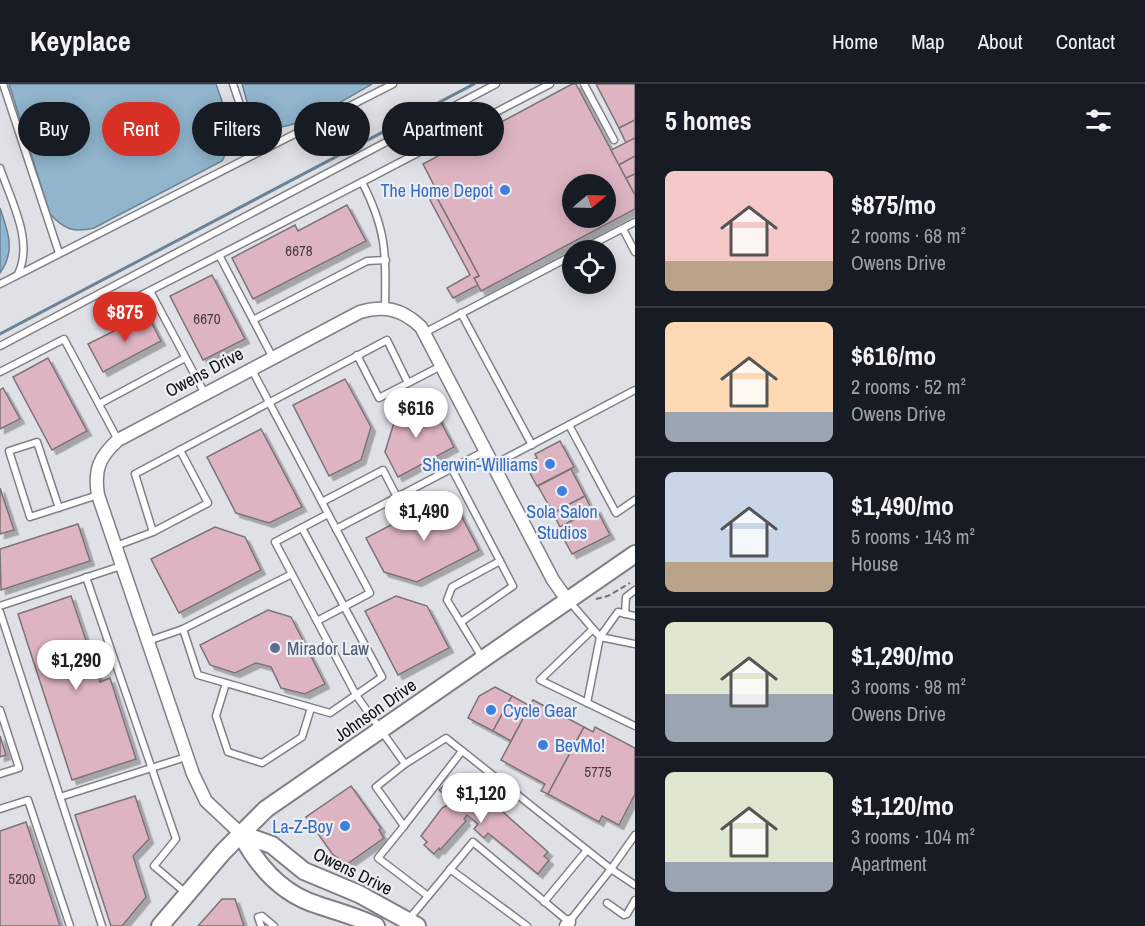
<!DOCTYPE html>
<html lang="en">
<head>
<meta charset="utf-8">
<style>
  body { margin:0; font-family:"Archivo Narrow",sans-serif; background:#20242c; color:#f1f3f6; height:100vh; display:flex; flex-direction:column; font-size:22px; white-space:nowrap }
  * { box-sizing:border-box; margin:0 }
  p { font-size:20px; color:#9ea1a6 }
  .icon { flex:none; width:33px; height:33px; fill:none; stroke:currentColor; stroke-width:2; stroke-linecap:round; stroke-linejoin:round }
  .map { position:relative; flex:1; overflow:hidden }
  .details { display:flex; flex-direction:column; background:#171b24; width:510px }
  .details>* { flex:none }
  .top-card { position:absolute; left:18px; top:18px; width:526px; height:54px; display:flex; gap:12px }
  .needle { width:39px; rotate:71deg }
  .buttons { position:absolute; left:562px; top:90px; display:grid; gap:12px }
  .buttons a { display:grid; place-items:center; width:54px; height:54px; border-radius:50%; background:#171b24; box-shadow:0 3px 15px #0003; font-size:30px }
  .price { position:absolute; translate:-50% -51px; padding:0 14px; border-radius:21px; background:#fff; color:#222; font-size:20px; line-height:39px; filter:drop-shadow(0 2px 3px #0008) }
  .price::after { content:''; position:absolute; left:50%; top:36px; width:18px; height:14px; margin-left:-9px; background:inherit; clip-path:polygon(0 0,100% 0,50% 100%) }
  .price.selected { background:#d93025; color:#fff }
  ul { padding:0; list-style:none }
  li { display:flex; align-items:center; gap:18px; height:150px; padding:0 30px }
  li+li { border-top:2px solid #363941 }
  li span { display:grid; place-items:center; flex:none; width:168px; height:120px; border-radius:9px; color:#555 }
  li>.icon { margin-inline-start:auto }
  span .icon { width:72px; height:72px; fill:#fffc; stroke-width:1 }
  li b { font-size:26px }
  h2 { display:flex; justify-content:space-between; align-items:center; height:72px; padding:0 30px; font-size:26px }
  .pill { padding:0 21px; border-radius:27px; background:#171b24; box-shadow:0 3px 15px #0003; font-size:21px; line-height:54px }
  .pill.selected { background:#d93025; color:#fff }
  header { display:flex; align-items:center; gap:36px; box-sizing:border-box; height:84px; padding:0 30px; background:#171b24; border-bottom:2px solid #363941 }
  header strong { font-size:28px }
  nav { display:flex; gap:33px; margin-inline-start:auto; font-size:21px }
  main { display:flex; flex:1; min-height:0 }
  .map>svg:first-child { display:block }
  .water { fill:#90b5cc; stroke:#6a8495; stroke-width:1.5 }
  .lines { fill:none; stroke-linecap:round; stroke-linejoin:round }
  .stream { stroke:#6a8495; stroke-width:3 }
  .building { fill:#deb4c2; stroke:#7b7376; stroke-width:1.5; fill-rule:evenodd; filter:url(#shadow) }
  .lane-casing { stroke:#807f86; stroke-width:9 }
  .street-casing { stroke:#807f86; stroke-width:15 }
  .secondary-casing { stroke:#807f86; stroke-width:20 }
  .path { stroke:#747478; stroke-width:2; stroke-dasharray:6 3; stroke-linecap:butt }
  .lane { stroke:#fff; stroke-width:6 }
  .street { stroke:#fff; stroke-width:12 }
  .secondary { stroke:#fff; stroke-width:16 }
  .shop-dot { fill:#3f7fe0; stroke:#ededf4; stroke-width:2 }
  .service-dot { fill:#5c6f8a; stroke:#ededf4; stroke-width:2 }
  .labels { text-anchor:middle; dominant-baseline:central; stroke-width:4.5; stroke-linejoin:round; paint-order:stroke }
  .number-label { font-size:15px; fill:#463b40 }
  .shop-label { font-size:18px; fill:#366cbe; stroke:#ededf4; text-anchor:end }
  .street-label { font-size:18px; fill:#131315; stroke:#ededf4 }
  .service-label { font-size:18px; fill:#4e5e75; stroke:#ededf4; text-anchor:start }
</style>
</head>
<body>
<header>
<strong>Keyplace</strong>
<nav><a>Home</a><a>Map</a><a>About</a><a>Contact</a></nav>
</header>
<main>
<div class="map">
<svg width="635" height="842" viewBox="0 0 635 842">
  <defs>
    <filter id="shadow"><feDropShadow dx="4.5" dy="4.5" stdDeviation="0" flood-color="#0004"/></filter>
  </defs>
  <rect width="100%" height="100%" fill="#e0e0e7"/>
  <g class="water">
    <path d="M9,0H216C225,27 238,51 222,77L94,144C73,149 64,145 50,130Z"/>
    <path d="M242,0H372C350,12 285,55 262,41C249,33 246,13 242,0Z"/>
    <path d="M0,124C8,147 16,167 0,189Z"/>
  </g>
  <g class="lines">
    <path class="stream" d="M0,250L474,0"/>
  </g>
  <g class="building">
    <path d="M572,0H576L635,111V125L481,207L474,194L479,192L436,112L439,111L423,80ZM573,100H606V134H573Z"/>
    <path d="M596,0H635V36L619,44Z"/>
    <path d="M635,36V54L626,59L619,44Z"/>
    <path d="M635,54V72L619,81L611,66Z"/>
    <path d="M635,72V90L626,94L619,81Z"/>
    <path d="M635,90V111L626,94Z"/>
    <path d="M436,112L479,192L474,194L478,201L453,214L447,204L470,191L430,116Z"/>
    <path d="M347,121L366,157L253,215L232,174L295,141L298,147Z"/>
    <path d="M212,191L245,255L203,276L170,212Z"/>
    <path d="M147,230L161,257L103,288L88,260Z"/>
    <path d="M48,274L87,347L52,366L13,293Z"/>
    <path d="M345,295L371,343L361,376L329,392L293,321Z"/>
    <path d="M3,304L20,335L0,345V306Z"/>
    <path d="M429,316L454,363L398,393L385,368L396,332Z"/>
    <path d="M261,345L302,423L269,439L236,429L207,373Z"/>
    <path d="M560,357L574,383L537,402L525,380L537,374L535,370Z"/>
    <path d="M571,385L585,412L553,429L538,402Z"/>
    <path d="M0,404L14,446L0,450Z"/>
    <path d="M450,410L479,466L417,498L384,488L366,454Z"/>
    <path d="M585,412L592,426L560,443L553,429Z"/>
    <path d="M596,424L610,451L572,470L558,444Z"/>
    <path d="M78,440L90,477L1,506L0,465Z"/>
    <path d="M215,443L245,453L261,486L179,529L151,475Z"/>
    <path d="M71,512L100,598L110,594L136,675L72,696L18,530Z"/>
    <path d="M396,512L427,522L449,564L398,591L365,527Z"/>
    <path d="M268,526L291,533L325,600L305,610L281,604L271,583L256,579L235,589L210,581L200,561Z"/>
    <path d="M495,603L512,612L493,647L468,634L479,612Z"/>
    <path d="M512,612L530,622L511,657L493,647Z"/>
    <path d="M533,616L584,643L548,710L541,707L545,700L501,676Z"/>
    <path d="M584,643L593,648L595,643L635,664V710L619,741L602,732L599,738L548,710Z"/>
    <path d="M0,652L6,671L0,673Z"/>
    <path d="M456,691L460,695L461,693L495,721L548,768L544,772L549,776L538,790L488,749L484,754L474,745L478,740L467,731L464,735L466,737L440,766L439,764L434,770L424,761L427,758L421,752L442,724L453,718L439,706Z"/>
    <path d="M351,702L381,744L379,746L384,754L347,780L333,771L306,733Z"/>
    <path d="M135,712L149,755L133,772L146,813L122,842H111L75,731Z"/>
    <path d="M26,738L60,842H0V747Z"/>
    <path d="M222,815H235L244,842H198Z"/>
  </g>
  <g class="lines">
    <defs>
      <g id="lane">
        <path d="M3,0L59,169"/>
        <path d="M233,0L256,68"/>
        <path d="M584,0L614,56"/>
        <path d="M0,84C11,117 34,157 18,190"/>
        <path d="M623,145L635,168"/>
        <path d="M581,166L635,138"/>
        <path d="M219,171L273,274"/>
        <path d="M0,200L393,0"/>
        <path d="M150,207L205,310"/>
        <path d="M120,222L362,98"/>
        <path d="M385,224C386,170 387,147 362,98L550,0"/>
        <path d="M461,229L532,361"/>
        <path d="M253,236L367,177L386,176"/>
        <path d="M424,249L573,171"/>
        <path d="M0,262L496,0"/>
        <path d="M357,271L379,314L441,282"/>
        <path d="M252,286L370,509L317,537"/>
        <path d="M0,288L64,255L118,356"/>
        <path d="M99,320L185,274"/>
        <path d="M569,341L616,429L635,416"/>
        <path d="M493,381L635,306"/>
        <path d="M452,385L513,502L461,538"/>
        <path d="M322,418L383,386L397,413"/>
        <path d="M59,424L37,358L9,367L30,433L98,411"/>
        <path d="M328,430L275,458L356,611L405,680"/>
        <path d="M336,445L485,367"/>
        <path d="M153,448L135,390L387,256L408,299"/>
        <path d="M116,462L153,448L208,419L180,366"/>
        <path d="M86,493L176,755L154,782L187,810"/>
        <path d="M569,517L600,553L635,560"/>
        <path d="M0,522L121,482"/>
        <path d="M0,528L102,842"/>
        <path d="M625,530L626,513L635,506"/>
        <path d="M183,545L198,591L330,629L382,593L302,444"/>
        <path d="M593,545L540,596L635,642"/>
        <path d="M148,557L183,545L292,490"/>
        <path d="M483,575L447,516L452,503L500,477"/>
        <path d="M226,599L216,632L228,668L262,679L302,653L311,624"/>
        <path d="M587,619L600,553L618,528L635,532"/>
        <path d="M0,626L19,684L0,690"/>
        <path d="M60,713L186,673"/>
        <path d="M0,725L28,716L70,842"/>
        <path d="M404,742L462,667"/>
        <path d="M450,785L527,842"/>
        <path d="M428,812L378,774L404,742L376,703L405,680L446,654L611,785L635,751"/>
        <path d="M544,818L587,766"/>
        <path d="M607,819L624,831L627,830L635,816"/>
        <path d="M409,835L473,758L569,838L611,785L635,801"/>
        <path d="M261,842L258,833L262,832L274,842"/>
      </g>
      <g id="street">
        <path d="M241,750L206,717L193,690L98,411C94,386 99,373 118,356L360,228C385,221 402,225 421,243L553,496L568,517"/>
        <path d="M566,842L569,838"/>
      </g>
      <g id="secondary">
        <path d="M241,750L272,761L304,787L359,810L417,842"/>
        <path d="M241,750C258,783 282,810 318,821C338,828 356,832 376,842"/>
        <path d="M160,842L223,768L266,725L635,470"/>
      </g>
    </defs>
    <use href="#lane" class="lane-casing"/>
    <use href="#street" class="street-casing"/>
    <use href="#secondary" class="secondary-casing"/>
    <path class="path" d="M596,515L608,512L630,499"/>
    <use href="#lane" class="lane"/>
    <use href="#street" class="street"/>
    <use href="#secondary" class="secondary"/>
  </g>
  <g class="shop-dot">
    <circle cx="505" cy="106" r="6"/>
    <circle cx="550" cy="380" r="6"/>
    <circle cx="562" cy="407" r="6"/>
    <circle cx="491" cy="626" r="6"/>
    <circle cx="543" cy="661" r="6"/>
    <circle cx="345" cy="742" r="6"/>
  </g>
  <circle class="service-dot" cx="275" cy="564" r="6"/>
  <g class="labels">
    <g class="number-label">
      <text x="299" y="166">6678</text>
      <text x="207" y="234">6670</text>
      <text x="598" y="687">5775</text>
      <text x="22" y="794">5200</text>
    </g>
    <g class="shop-label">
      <text x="493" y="106">The Home Depot</text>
      <text x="538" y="380">Sherwin-Williams</text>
      <text x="562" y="427" text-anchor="middle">Sola Salon<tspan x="562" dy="21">Studios</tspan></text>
      <text x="503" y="626" text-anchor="start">Cycle Gear</text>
      <text x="555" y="661" text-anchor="start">BevMo!</text>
      <text x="333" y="742">La-Z-Boy</text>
    </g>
    <g class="street-label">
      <text transform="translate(204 288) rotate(-28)">Owens Drive</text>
      <text transform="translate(375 626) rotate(-35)">Johnson Drive</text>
      <text transform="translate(353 787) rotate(26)">Owens Drive</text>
    </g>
    <g class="service-label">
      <text x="287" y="564">Mirador Law</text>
    </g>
  </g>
</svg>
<div class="buttons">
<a><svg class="needle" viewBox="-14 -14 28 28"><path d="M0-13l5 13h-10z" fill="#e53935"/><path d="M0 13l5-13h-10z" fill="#9ea1a6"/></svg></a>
<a><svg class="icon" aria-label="locate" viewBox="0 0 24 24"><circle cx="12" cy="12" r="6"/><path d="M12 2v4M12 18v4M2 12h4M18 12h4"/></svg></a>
</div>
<b class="price selected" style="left:125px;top:259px">$875</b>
<b class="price" style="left:416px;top:355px">$616</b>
<b class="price" style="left:424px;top:458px">$1,490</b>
<b class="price" style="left:76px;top:607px">$1,290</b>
<b class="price" style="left:481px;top:740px">$1,120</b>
<div class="top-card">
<a class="pill">Buy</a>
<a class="pill selected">Rent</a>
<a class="pill">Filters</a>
<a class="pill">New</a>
<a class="pill">Apartment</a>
</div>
</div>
<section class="details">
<h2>5 homes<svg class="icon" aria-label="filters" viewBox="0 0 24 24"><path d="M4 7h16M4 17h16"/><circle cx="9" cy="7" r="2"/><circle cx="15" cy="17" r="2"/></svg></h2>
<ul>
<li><span style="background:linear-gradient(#f6c9c9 75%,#b9a48a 0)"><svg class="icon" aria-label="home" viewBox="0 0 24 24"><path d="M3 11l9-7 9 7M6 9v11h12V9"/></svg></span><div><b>$875/mo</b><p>2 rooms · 68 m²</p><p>Owens Drive</p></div></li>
<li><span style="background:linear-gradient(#ffd9b3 75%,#9aa5b1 0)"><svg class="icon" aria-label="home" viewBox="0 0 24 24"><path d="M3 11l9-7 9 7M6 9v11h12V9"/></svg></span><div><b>$616/mo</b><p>2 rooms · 52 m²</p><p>Owens Drive</p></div></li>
<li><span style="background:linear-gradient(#c9d6e8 75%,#b9a48a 0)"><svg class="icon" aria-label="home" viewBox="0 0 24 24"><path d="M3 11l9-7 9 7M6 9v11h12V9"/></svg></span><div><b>$1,490/mo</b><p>5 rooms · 143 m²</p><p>House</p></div></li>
<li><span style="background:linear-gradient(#dfe7d0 60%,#9aa5b1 0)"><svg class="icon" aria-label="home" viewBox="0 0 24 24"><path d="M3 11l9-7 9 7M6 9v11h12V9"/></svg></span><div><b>$1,290/mo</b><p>3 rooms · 98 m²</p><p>Owens Drive</p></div></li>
<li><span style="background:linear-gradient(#dfe7d0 75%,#9aa5b1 0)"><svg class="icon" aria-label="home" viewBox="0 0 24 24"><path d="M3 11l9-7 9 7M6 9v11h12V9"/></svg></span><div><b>$1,120/mo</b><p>3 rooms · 104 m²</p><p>Apartment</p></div></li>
</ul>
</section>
</main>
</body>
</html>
